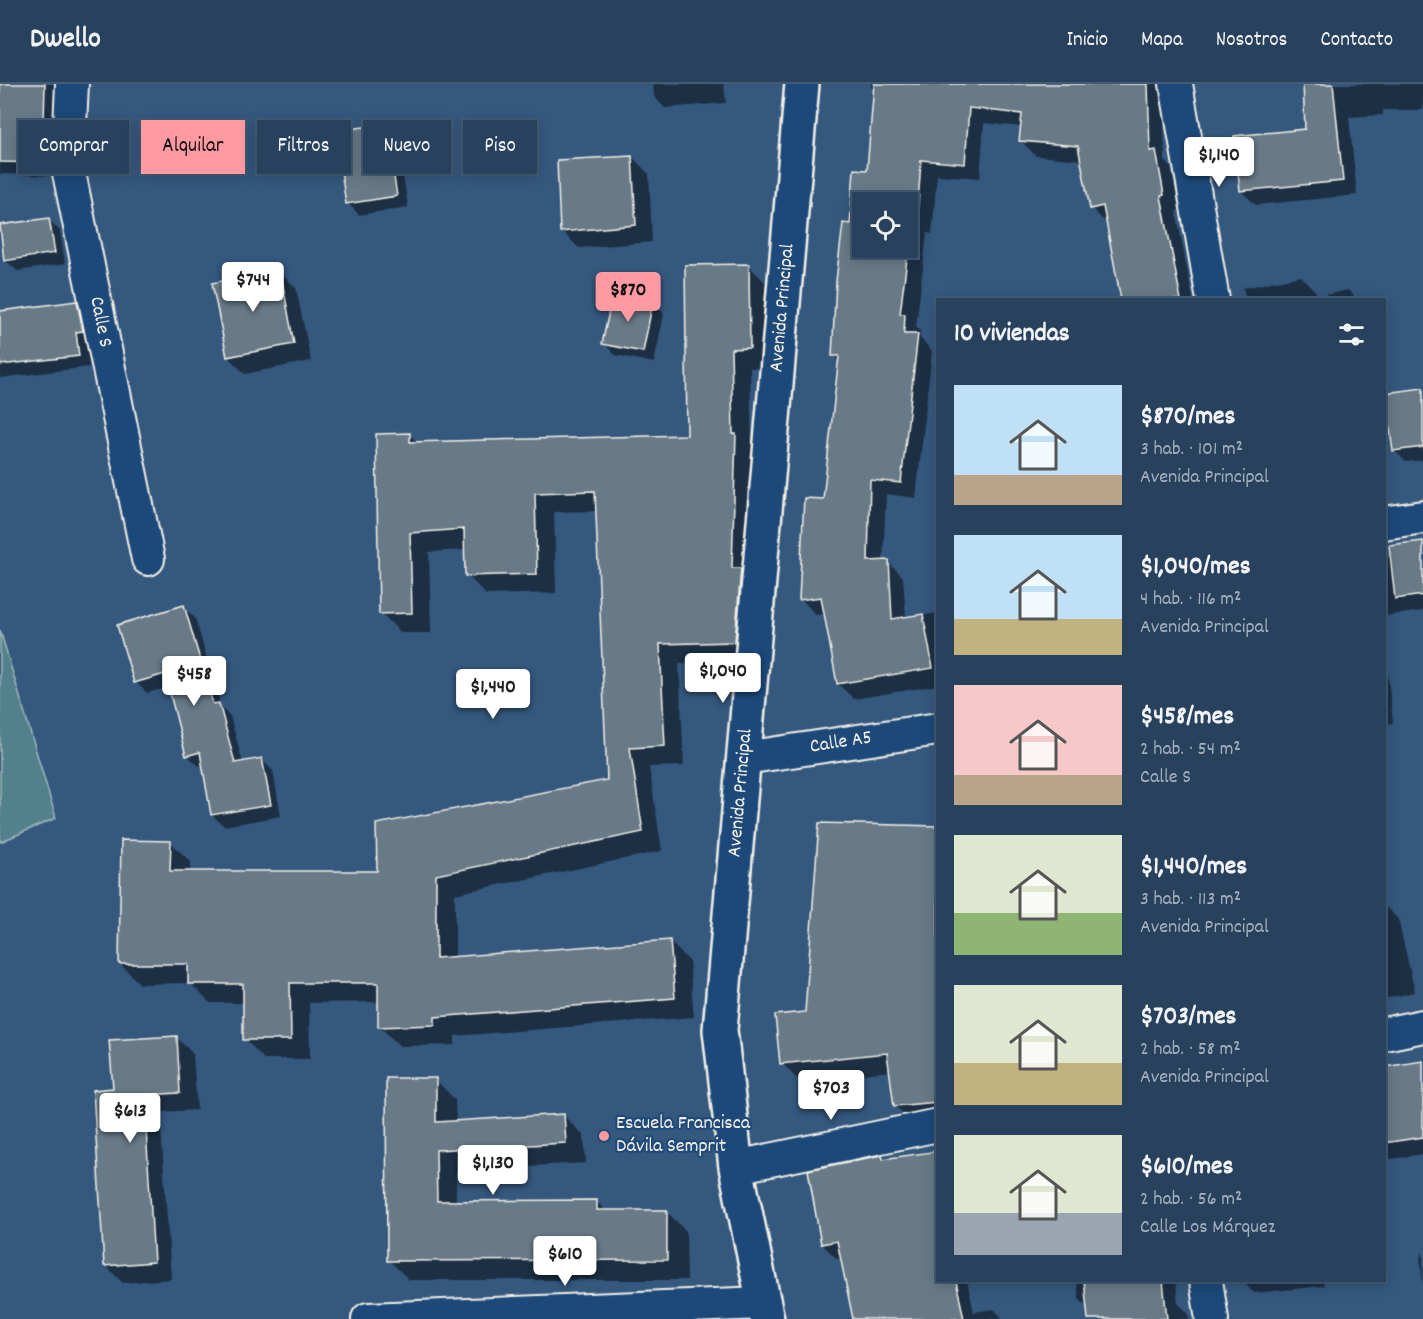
<!DOCTYPE html>
<html lang="es">
<head>
<meta charset="utf-8">
<style>
  body { margin:0; font-family:Dekko,sans-serif; background:#344d67; color:#f1f3f6; height:100vh; display:flex; flex-direction:column; font-size:22px; white-space:nowrap }
  * { box-sizing:border-box; margin:0 }
  p { font-size:20px; color:#a5b0bc }
  .icon { flex:none; width:33px; height:33px; fill:none; stroke:currentColor; stroke-width:2; stroke-linecap:round; stroke-linejoin:round }
  .map { position:relative; flex:1; overflow:hidden }
  .panel { position:absolute; left:936px; top:214px; width:450px; height:984px; display:flex; flex-direction:column; background:#28425e; border-radius:0px; box-shadow:0 3px 15px #0003,0 0 0 2px #445b73 }
  .panel>* { flex:none }
  .guide { position:absolute; left:18px; top:36px; width:570px; height:54px; display:flex; gap:12px }
  .buttons { position:absolute; left:852px; top:108px; display:grid; gap:12px }
  .buttons a { display:grid; place-items:center; width:66px; height:66px; border-radius:0px; background:#28425e; box-shadow:0 3px 15px #0003,0 0 0 2px #445b73; font-size:30px }
  .price { position:absolute; translate:-50% -51px; padding:0 14px; border-radius:6px; background:#fff; color:#222; font-size:20px; line-height:39px; filter:drop-shadow(0 2px 3px #0008) }
  .price::after { content:''; position:absolute; left:50%; top:36px; width:18px; height:14px; margin-left:-9px; background:inherit; clip-path:polygon(0 0,100% 0,50% 100%) }
  .price.selected { background:#ff9aa2; color:#111 }
  ul { padding:0; list-style:none }
  li { display:flex; align-items:center; gap:18px; height:150px; padding:0 18px }
  li span { display:grid; place-items:center; flex:none; width:168px; height:120px; border-radius:0px; color:#555 }
  li>.icon { margin-inline-start:auto }
  span .icon { width:72px; height:72px; fill:#fffc; stroke-width:1 }
  li b { font-size:26px }
  h2 { display:flex; justify-content:space-between; align-items:center; height:72px; padding:0 18px; font-size:26px }
  .chip { padding:0 21px; border-radius:0px; background:#28425e; box-shadow:0 3px 15px #0003,0 0 0 2px #445b73; font-size:21px; line-height:54px }
  .chip.selected { background:#ff9aa2; color:#111 }
  header { display:flex; align-items:center; gap:36px; box-sizing:border-box; height:84px; padding:0 30px; background:#28425e; border-bottom:2px solid #445b73 }
  header strong { font-size:28px }
  nav { display:flex; gap:33px; margin-inline-start:auto; font-size:21px }
  .map>svg:first-child { display:block }
  .green { fill:#52818b; stroke:#a3b9ba; stroke-width:1.5 }
  .shadow { fill:#0007; fill-rule:evenodd }
  .building { fill:#687a88; stroke:#f4f1e8; stroke-width:1.5; fill-rule:evenodd }
  .lines { fill:none; stroke-linecap:round; stroke-linejoin:round }
  .minor-casing { stroke:#f4f1e8; stroke-width:36 }
  .tertiary-casing { stroke:#f4f1e8; stroke-width:38 }
  .minor { stroke:#1f4a7a; stroke-width:32 }
  .tertiary { stroke:#1f4a7a; stroke-width:33 }
  .poi-dot { fill:#ff9aa2; stroke:#1f4a7a; stroke-width:2 }
  .labels { text-anchor:middle; dominant-baseline:central; stroke-width:4.5; stroke-linejoin:round; paint-order:stroke }
  .street-label { font-size:20px; fill:#f4f1e8; stroke:#1f4a7a }
  .poi-label { font-size:20px; fill:#f4f1e8; stroke:#1f4a7a; text-anchor:start }
</style>
</head>
<body>
<header>
<strong>Dwello</strong>
<nav><a>Inicio</a><a>Mapa</a><a>Nosotros</a><a>Contacto</a></nav>
</header>
<div class="map">
<svg width="1423" height="1235" viewBox="0 0 1423 1235">
  <rect width="100%" height="100%" fill="#35587e"/>
  <filter id="ink" filterUnits="userSpaceOnUse"><feTurbulence type="fractalNoise" baseFrequency=".0167" numOctaves="2"/><feDisplacementMap in="SourceGraphic" scale="12" xChannelSelector="R" yChannelSelector="G"/><feConvolveMatrix kernelMatrix="1 2 1 2 8 2 1 2 1" color-interpolation-filters="sRGB"/></filter>
  <g filter="url(#ink)">
    <path class="green" d="M0,546L56,734L0,758Z"/>
    <g class="shadow">
      <path d="M0,0H57L56,92L0,90Z"/>
      <path d="M653,0H724L726,19L665,24L654,13Z"/>
      <path d="M870,0H1163L1165,77L1171,83L1179,127H1176L1193,216H1117L1122,213L1107,140L1091,124L1082,76L1036,72L1020,56L1022,43L984,39L980,94L937,91L932,150L927,149L916,243L920,247V254L932,267L916,414L886,410L883,478H888L903,493L906,534L938,529V601L854,615L838,600L826,530L816,531L801,515L824,417L840,278L834,271L852,141L868,88L875,9ZM862,118H908V164H862Z"/>
      <path d="M1304,0H1423V26H1383V31L1349,33L1357,111L1256,121L1241,107L1307,46Z"/>
      <path d="M386,41L397,53L408,123L359,131L348,119Z"/>
      <path d="M632,73L649,90L652,158L579,164L561,147Z"/>
      <path d="M49,136L60,147L65,180L17,187L5,176L0,143Z"/>
      <path d="M748,181L768,201L769,284H750L752,368L755,371L754,577L679,579L684,682L649,683L662,767L455,810V874L669,857L689,877L694,933L455,952V961L400,962L380,943V918L309,919L310,975H264L245,955L244,919H210L190,899L140,900L120,880L171,759L191,778L190,789L378,788L609,697L598,427L554,428L556,509L486,511L467,491L466,466L429,468L431,549H401L381,529L409,350L418,359L689,352Z"/>
      <path d="M279,187L296,204L311,277L245,290L228,273Z"/>
      <path d="M1301,192L1316,208L1317,213L1348,206L1358,216H1246L1243,204Z"/>
      <path d="M76,219L88,230L94,258L87,259L89,283L0,294V228Z"/>
      <path d="M653,219L664,230L654,279L615,271L604,259Z"/>
      <path d="M1423,305V376L1406,378L1395,367Z"/>
      <path d="M1423,458V527L1384,532V475Z"/>
      <path d="M183,523L195,534L221,623L230,632L243,679L262,676L273,687L281,732L224,742L212,731L204,681L199,682L187,671L170,603L147,609L136,598Z"/>
      <path d="M1384,556L1393,639L1384,640Z"/>
      <path d="M1386,823L1398,835L1415,908L1384,915Z"/>
      <path d="M938,895V1037L913,1039L895,1022L891,987L799,997L782,979L806,930Z"/>
      <path d="M176,953L193,970L197,1026L160,1028L171,1195L123,1199L105,1181L114,1006Z"/>
      <path d="M1423,979V1070L1384,1076V984Z"/>
      <path d="M435,995L455,1016L456,1038L564,1032L584,1052L586,1079L456,1086V1118H597L606,1127H666L686,1147L687,1196H409L389,1176Z"/>
      <path d="M882,1073L938,1197H967L974,1228L994,1225L1003,1235H855L842,1174L837,1175L822,1160Z"/>
      <path d="M1423,1168V1200L1420,1173Z"/>
      <path d="M1077,1197H1176L1178,1219L1188,1229L1189,1235H1089L1088,1224L1079,1215Z"/>
      <path d="M1323,1197L1324,1202L1254,1209L1242,1197Z"/>
    </g>
    <g class="building">
      <path d="M0,0H45L43,79L0,78Z"/>
      <path d="M874,0H1148L1150,67L1156,66L1164,111L1161,112L1181,216H1121L1103,122L1090,125L1078,62L1019,57L1022,30L969,24L965,80L921,76L917,135H912L900,230H905L904,250H918L901,399L870,396L868,477L889,476L892,535L923,530L933,584L837,600L821,513L799,516L804,414L823,415L839,272H832L836,197L843,139L850,140L854,85L867,86ZM862,118H908V164H862Z"/>
      <path d="M1303,0H1333L1343,97L1240,107L1234,52L1305,45Z"/>
      <path d="M386,40L397,112L346,120L335,47Z"/>
      <path d="M632,72L636,141L560,148L557,76Z"/>
      <path d="M49,134L55,169L4,177L0,141Z"/>
      <path d="M749,180L750,264L731,265L733,350H736L732,484H741L735,558L660,560L665,662L630,664L643,748L436,791V874L670,856L675,914L435,933V941L378,943V899H290L291,956H243V900H188V880H119L121,756L171,757L170,787H377L376,740L607,696L595,407L535,409L537,490L465,492L464,445L410,449L412,529L379,530L376,350L410,349V358L687,351L685,181Z"/>
      <path d="M280,185L294,260L227,273L212,199Z"/>
      <path d="M613,209L653,217L643,268L602,260Z"/>
      <path d="M77,217L83,247L76,248L79,272L0,281V227Z"/>
      <path d="M1423,304V363L1393,367L1385,309Z"/>
      <path d="M1423,457V511L1395,515L1389,461Z"/>
      <path d="M184,521L213,620L219,619L235,679L262,674L271,721L211,731L200,668L186,672L165,590L134,599L117,541Z"/>
      <path d="M819,739L938,742V1018L894,1022L887,969L780,980L775,931L805,928Z"/>
      <path d="M177,952L180,1009L144,1011L154,1178L104,1182L93,1006L113,1004L109,956Z"/>
      <path d="M1423,977V1053L1384,1059V983Z"/>
      <path d="M386,994H436V1038L564,1030L566,1059L436,1066L437,1117L597,1116V1126H667V1176L387,1177Z"/>
      <path d="M938,1067V1197H956L964,1235H853L837,1157L821,1160L808,1086L882,1071L883,1075Z"/>
      <path d="M1084,1197H1163L1167,1235H1088Z"/>
    </g>
    <g class="lines">
      <defs>
        <g id="minor">
          <path d="M72,0L68,84L148,475"/>
          <path d="M1176,0L1213,216"/>
          <path d="M1384,439L1423,433"/>
          <path d="M744,674L938,645"/>
          <path d="M1384,950L1423,942"/>
          <path d="M736,1083L938,1041"/>
          <path d="M1206,1197L1212,1235"/>
          <path d="M368,1235L764,1219"/>
        </g>
        <path id="tertiary" d="M767,1235L736,1083L720,946L802,0"/>
      </defs>
      <use href="#minor" class="minor-casing"/>
      <use href="#tertiary" class="tertiary-casing"/>
      <use href="#minor" class="minor"/>
      <use href="#tertiary" class="tertiary"/>
    </g>
  </g>
  <circle class="poi-dot" cx="604" cy="1052" r="6"/>
  <g class="labels">
    <g class="street-label">
      <text transform="translate(783 224) rotate(-85)">Avenida Principal</text>
      <text transform="translate(100 238) rotate(79)">Calle S</text>
      <text transform="translate(841 659) rotate(-9)">Calle A5</text>
      <text transform="translate(741 709) rotate(-85)">Avenida Principal</text>
    </g>
    <g class="poi-label">
      <text x="616" y="1040">Escuela Francisca<tspan x="616" dy="23">Dávila Semprit</tspan></text>
    </g>
  </g>
</svg>
<div class="buttons">
<a><svg class="icon" aria-label="locate" viewBox="0 0 24 24"><circle cx="12" cy="12" r="6"/><path d="M12 2v4M12 18v4M2 12h4M18 12h4"/></svg></a>
</div>
<b class="price" style="left:1219px;top:104px">$1,140</b>
<b class="price" style="left:253px;top:229px">$744</b>
<b class="price selected" style="left:628px;top:239px">$870</b>
<b class="price" style="left:723px;top:620px">$1,040</b>
<b class="price" style="left:194px;top:623px">$458</b>
<b class="price" style="left:493px;top:636px">$1,440</b>
<b class="price" style="left:831px;top:1037px">$703</b>
<b class="price" style="left:130px;top:1060px">$613</b>
<b class="price" style="left:493px;top:1112px">$1,130</b>
<b class="price" style="left:565px;top:1203px">$610</b>
<div class="guide">
<a class="chip">Comprar</a>
<a class="chip selected">Alquilar</a>
<a class="chip">Filtros</a>
<a class="chip">Nuevo</a>
<a class="chip">Piso</a>
</div>
<section class="panel">
<h2>10 viviendas<svg class="icon" aria-label="filters" viewBox="0 0 24 24"><path d="M4 7h16M4 17h16"/><circle cx="9" cy="7" r="2"/><circle cx="15" cy="17" r="2"/></svg></h2>
<ul>
<li><span style="background:linear-gradient(#bfe0f5 75%,#b9a48a 0)"><svg class="icon" aria-label="home" viewBox="0 0 24 24"><path d="M3 11l9-7 9 7M6 9v11h12V9"/></svg></span><div><b>$870/mes</b><p>3 hab. · 101 m²</p><p>Avenida Principal</p></div></li>
<li><span style="background:linear-gradient(#bfe0f5 70%,#c2b280 0)"><svg class="icon" aria-label="home" viewBox="0 0 24 24"><path d="M3 11l9-7 9 7M6 9v11h12V9"/></svg></span><div><b>$1,040/mes</b><p>4 hab. · 116 m²</p><p>Avenida Principal</p></div></li>
<li><span style="background:linear-gradient(#f6c9c9 75%,#b9a48a 0)"><svg class="icon" aria-label="home" viewBox="0 0 24 24"><path d="M3 11l9-7 9 7M6 9v11h12V9"/></svg></span><div><b>$458/mes</b><p>2 hab. · 54 m²</p><p>Calle S</p></div></li>
<li><span style="background:linear-gradient(#dfe7d0 65%,#8fb573 0)"><svg class="icon" aria-label="home" viewBox="0 0 24 24"><path d="M3 11l9-7 9 7M6 9v11h12V9"/></svg></span><div><b>$1,440/mes</b><p>3 hab. · 113 m²</p><p>Avenida Principal</p></div></li>
<li><span style="background:linear-gradient(#dfe7d0 65%,#c2b280 0)"><svg class="icon" aria-label="home" viewBox="0 0 24 24"><path d="M3 11l9-7 9 7M6 9v11h12V9"/></svg></span><div><b>$703/mes</b><p>2 hab. · 58 m²</p><p>Avenida Principal</p></div></li>
<li><span style="background:linear-gradient(#dfe7d0 65%,#9aa5b1 0)"><svg class="icon" aria-label="home" viewBox="0 0 24 24"><path d="M3 11l9-7 9 7M6 9v11h12V9"/></svg></span><div><b>$610/mes</b><p>2 hab. · 56 m²</p><p>Calle Los Márquez</p></div></li>
</ul>
</section>
</div>
</body>
</html>
